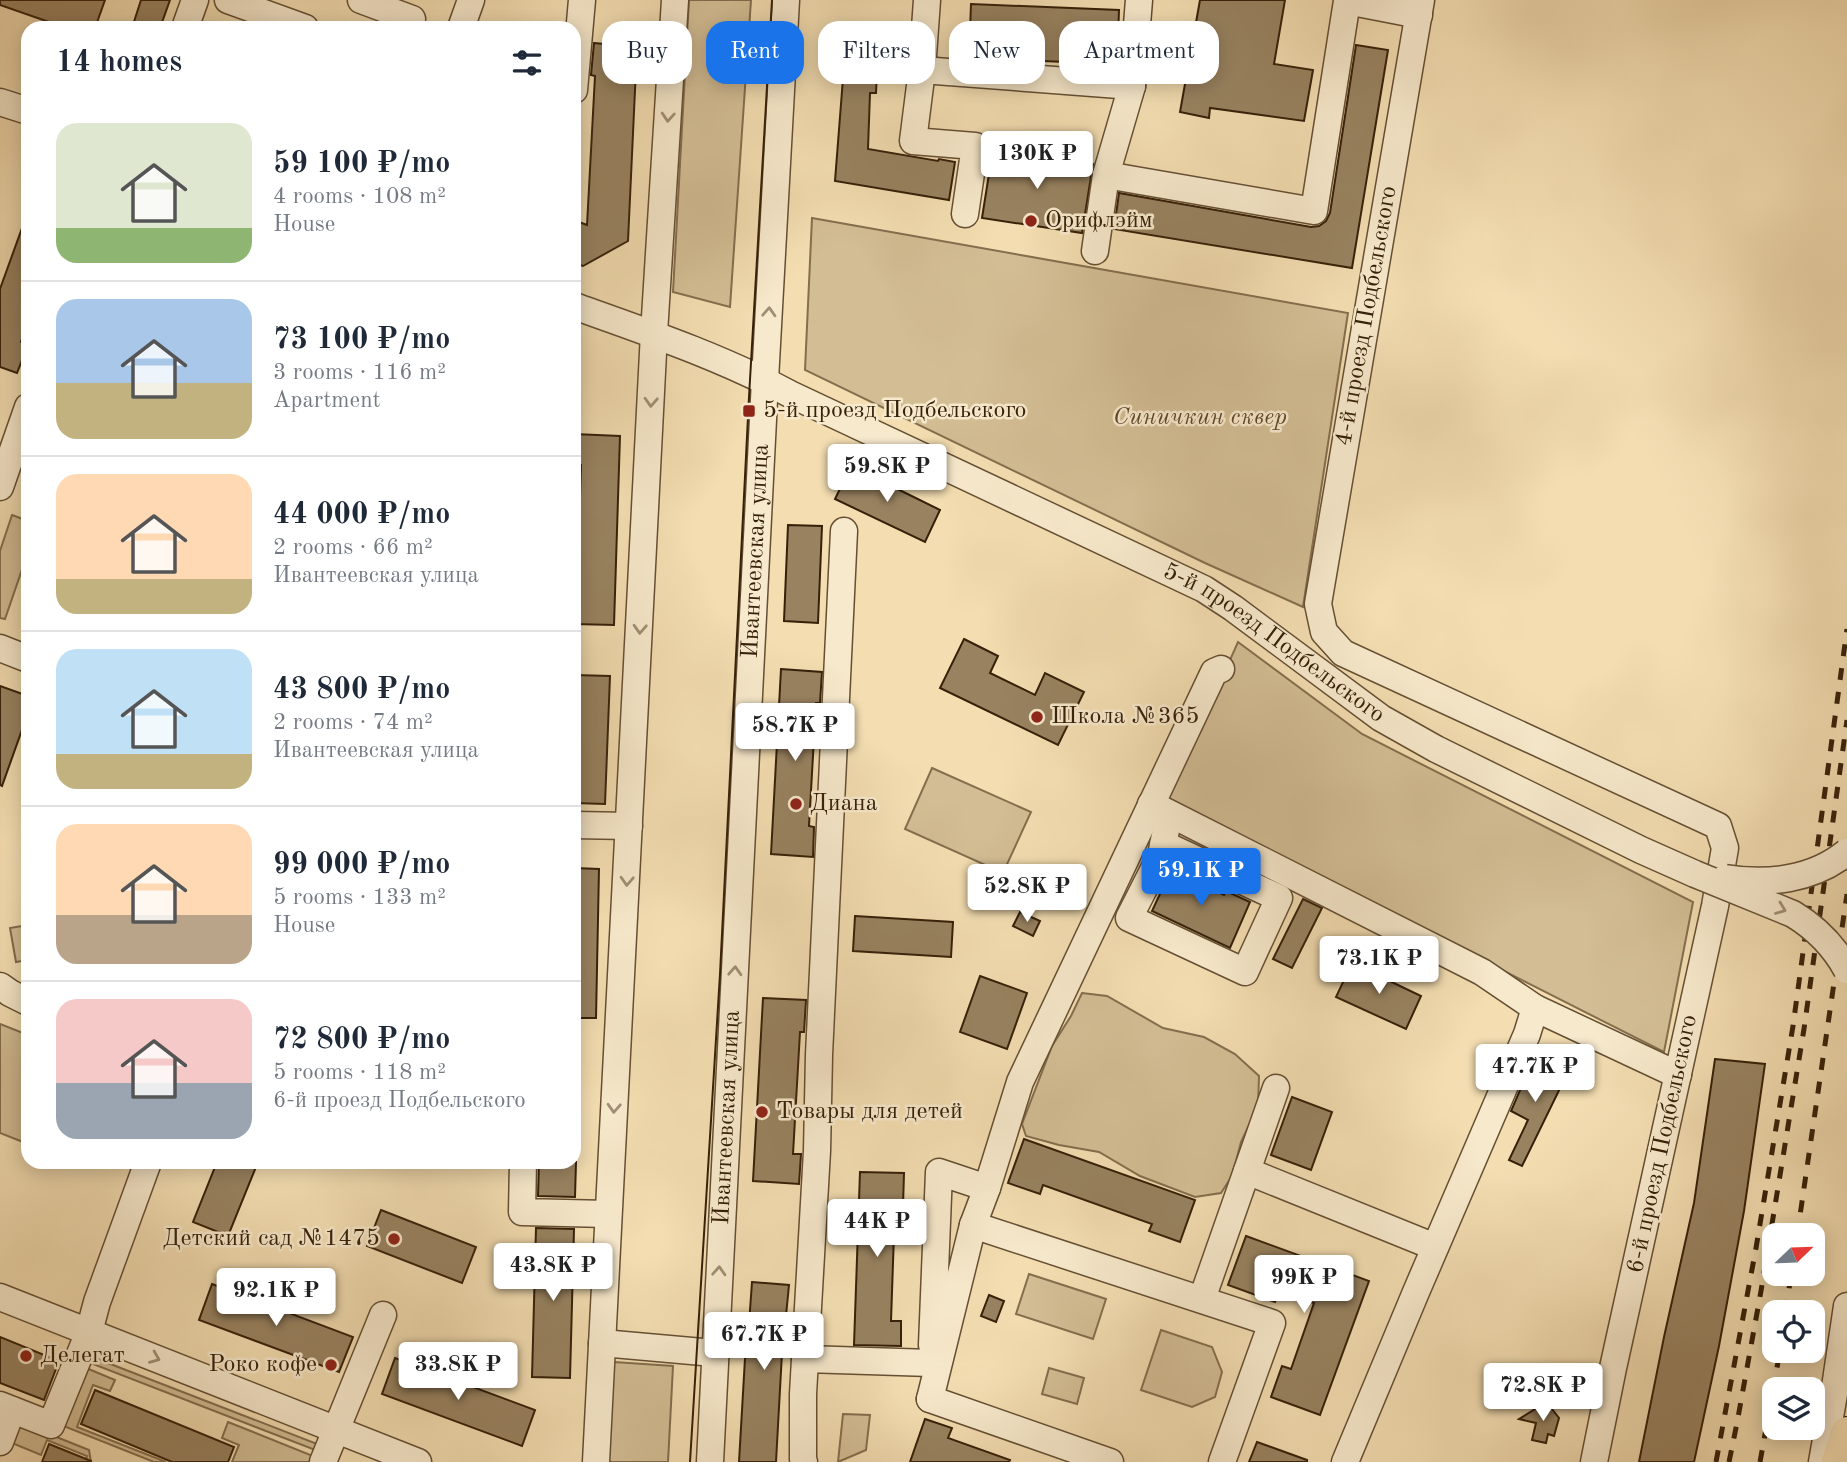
<!DOCTYPE html>
<html lang="en">
<head>
<meta charset="utf-8">
<style>
  body { margin:0; font-family:"Old Standard TT",serif; background:#f6f6f7; color:#1f2937; height:100vh; display:flex; flex-direction:column; font-size:26px; white-space:nowrap }
  * { box-sizing:border-box; margin:0 }
  p { font-size:23px; color:#747a83 }
  .icon { flex:none; width:38px; height:38px; fill:none; stroke:currentColor; stroke-width:2; stroke-linecap:round; stroke-linejoin:round }
  .map { position:relative; flex:1; overflow:hidden }
  .panel { position:absolute; left:21px; top:21px; width:560px; height:1148px; display:flex; flex-direction:column; background:#fff; border-radius:21px; box-shadow:0 4px 18px #0003 }
  .panel>* { flex:none }
  .banner { position:absolute; left:602px; top:21px; width:665px; height:63px; display:flex; gap:14px }
  .needle { width:46px; rotate:67deg }
  .tools { position:absolute; left:1762px; top:1223px; display:grid; gap:14px }
  .tools a { display:grid; place-items:center; width:63px; height:63px; border-radius:14px; background:#fff; box-shadow:0 4px 18px #0003; font-size:35px }
  .price { position:absolute; translate:-50% -60px; padding:0 16px; border-radius:7px; background:#fff; color:#222; font-size:23px; line-height:46px; filter:drop-shadow(0 2px 4px #0008) }
  .price::after { content:''; position:absolute; left:50%; top:42px; width:21px; height:16px; margin-left:-10px; background:inherit; clip-path:polygon(0 0,100% 0,50% 100%) }
  .price.current { background:#1a73e8; color:#fff }
  ul { padding:0; list-style:none }
  li { display:flex; align-items:center; gap:21px; height:175px; padding:0 35px }
  li+li { border-top:2px solid #e0e1e3 }
  li span { display:grid; place-items:center; flex:none; width:196px; height:140px; border-radius:21px; color:#555 }
  li>.icon { margin-inline-start:auto }
  span .icon { width:84px; height:84px; fill:#fffc; stroke-width:1 }
  li b { font-size:30px }
  h2 { display:flex; justify-content:space-between; align-items:center; height:84px; padding:0 35px; font-size:30px }
  .pill { padding:0 24px; border-radius:21px; background:#fff; box-shadow:0 4px 18px #0003; font-size:24px; line-height:63px }
  .pill.current { background:#1a73e8; color:#fff }
  .map>svg:first-child { display:block }
  .green { fill:#d3bd94; stroke:#846e4e; stroke-width:2 }
  .building { fill:#988260; stroke:#362009; stroke-width:2 }
  .lines { fill:none; stroke-linecap:round; stroke-linejoin:round }
  .minor-casing { stroke:#654f33; stroke-width:29 }
  .major-casing { stroke:#362009; stroke-width:34 }
  .minor { stroke:#f7e9cc; stroke-width:26 }
  .major { stroke:#f3ddb1; stroke-width:32 }
  .tram { stroke:#362009; stroke-width:2 }
  .rail { stroke:#362009; stroke-width:5; stroke-dasharray:12 12; stroke-linecap:butt }
  .minor-bridge-casing { stroke:#654f33; stroke-width:29; stroke-linecap:butt }
  .minor-bridge { stroke:#f7e9cc; stroke-width:26 }
  .oneway { stroke:#a08f74 }
  .poi-dot { fill:#8f2418; stroke:#f7e9cc; stroke-width:2.5 }
  .labels { text-anchor:middle; dominant-baseline:central; stroke-width:5; stroke-linejoin:round; paint-order:stroke }
  .poi-label { font-size:24px; fill:#362009; stroke:#f7e9cc; text-anchor:start }
  .street-label { font-size:24px; fill:#362009; stroke:#f7e9cc }
  .park-label { font-size:24px; font-style:italic; fill:#5d472c; stroke:#f7e9cc }
</style>
</head>
<body>
<div class="map">
<svg width="1847" height="1462" viewBox="0 0 1847 1462">
  <rect width="100%" height="100%" fill="#f3ddb1"/>
  <filter id="stains"><feTurbulence type="fractalNoise" baseFrequency=".00286" numOctaves="4"/><feColorMatrix values="0 0 0 0 .2 0 0 0 0 .09 0 0 0 0 .02 0 0 0 .5 -.17"/></filter>
  <radialGradient id="worn" r=".72"><stop offset=".6" stop-color="#630" stop-opacity="0"/><stop offset="1" stop-color="#630" stop-opacity=".3"/></radialGradient>
  <g class="green">
    <path d="M689,0H751L730,307L673,292Z"/>
    <path d="M812,218L1348,313L1303,607L1205,563L805,370Z"/>
    <path d="M12,515L28,521V552L5,619L0,618V551Z"/>
    <path d="M1238,642L1362,734L1693,902L1664,1052L1172,803L1169,797L1171,792Z"/>
    <path d="M932,768L1031,812L1003,873L905,829Z"/>
    <path d="M28,925V960L16,962L10,928Z"/>
    <path d="M1082,993L1107,996L1163,1028L1204,1037L1235,1054L1259,1076L1258,1106L1241,1142L1232,1176L1221,1193L1195,1197L1140,1176L1099,1152L1059,1145L1026,1136L1022,1124L1052,1046L1071,1016Z"/>
    <path d="M0,1024L28,1035V1144L0,1133Z"/>
    <path d="M1029,1274L1106,1299L1093,1339L1016,1314Z"/>
    <path d="M1161,1330L1212,1347L1222,1372L1215,1397L1192,1407L1141,1390Z"/>
    <path d="M82,1353L325,1447L323,1453L80,1359Z"/>
    <path d="M614,1362L673,1366L668,1462H608Z"/>
    <path d="M79,1365L115,1380L110,1391L93,1385L77,1427L166,1462H154L56,1423Z"/>
    <path d="M1049,1368L1084,1378L1077,1404L1042,1394Z"/>
    <path d="M843,1414L870,1415L866,1450L838,1462Z"/>
    <path d="M14,1420L89,1450L91,1462H85L87,1456L47,1440L41,1455L7,1441Z"/>
    <path d="M228,1422L318,1458L317,1462H232L239,1445L222,1438Z"/>
  </g>
  <g class="building">
    <path d="M0,0H105L95,28H66L0,5Z"/>
    <path d="M141,0H170L160,28H132Z"/>
    <path d="M1200,0H1285L1274,64L1313,70L1304,121L1210,108L1209,118L1180,112Z"/>
    <path d="M971,4L1119,10L1117,64L969,58Z"/>
    <path d="M847,27L884,29L882,49L878,48L876,93H870L868,149L938,161L939,159L955,162L949,200L835,181Z"/>
    <path d="M594,43L637,47L628,241L583,266L574,263V220L587,225L595,76L591,75Z"/>
    <path d="M1356,45L1388,50L1352,268L1114,229L1119,193L1311,227L1319,226L1326,221L1330,213Z"/>
    <path d="M993,149L1093,164L1082,233L982,218Z"/>
    <path d="M26,217H28V322L21,342L28,345L17,373L0,367V289Z"/>
    <path d="M574,434L620,436L614,625L574,624V592H577L581,465L574,464Z"/>
    <path d="M851,466L940,510L925,542L835,499Z"/>
    <path d="M788,525L822,526L818,623L784,621Z"/>
    <path d="M964,639L998,656L990,673L1035,695L1045,673L1084,692L1058,745L940,688Z"/>
    <path d="M781,669L822,672L820,703H816L809,826L814,827L813,857L771,854Z"/>
    <path d="M574,675L610,676L605,804L574,803Z"/>
    <path d="M0,686L28,696V713L2,786L0,785Z"/>
    <path d="M1173,866L1194,876L1192,880L1224,895L1226,891L1250,902L1230,948L1152,911Z"/>
    <path d="M574,868L599,869L596,1018H574Z"/>
    <path d="M1303,899L1322,908L1292,968L1273,959Z"/>
    <path d="M1020,912L1040,921L1033,936L1013,926Z"/>
    <path d="M855,916L953,922L951,957L853,951Z"/>
    <path d="M1352,963L1421,996L1406,1029L1336,997Z"/>
    <path d="M980,976L1027,993L1007,1049L960,1032Z"/>
    <path d="M763,998L806,1000L804,1032H800L793,1154H801L799,1184L753,1181Z"/>
    <path d="M1534,1058L1567,1074L1522,1166L1509,1160L1528,1120L1511,1111Z"/>
    <path d="M1715,1059L1765,1064L1744,1211L1719,1346L1694,1462H1639L1664,1337L1694,1203Z"/>
    <path d="M1292,1097L1332,1112L1311,1170L1271,1155Z"/>
    <path d="M1024,1139L1195,1200L1180,1242L1149,1231L1152,1224L1043,1185L1040,1194L1008,1183Z"/>
    <path d="M217,1162H258L228,1236L193,1222Z"/>
    <path d="M539,1162H576L575,1197L538,1196Z"/>
    <path d="M860,1172L904,1173L903,1206L895,1205L891,1321H901V1346L854,1345Z"/>
    <path d="M381,1210L476,1247L462,1283L367,1246Z"/>
    <path d="M536,1228L574,1229L570,1378L532,1377Z"/>
    <path d="M1246,1236L1369,1281L1320,1415L1271,1397L1282,1366L1291,1369L1314,1303L1280,1291L1275,1302L1228,1285Z"/>
    <path d="M752,1282L789,1285L785,1326H791L790,1354L782,1353L776,1462H739L747,1324H749Z"/>
    <path d="M212,1284L353,1337L339,1372L199,1320Z"/>
    <path d="M989,1295L1004,1301L996,1322L981,1316Z"/>
    <path d="M0,1337L59,1361L44,1400L0,1383Z"/>
    <path d="M395,1358L535,1410L522,1446L382,1394Z"/>
    <path d="M95,1390L234,1447L228,1462H172L81,1424Z"/>
    <path d="M1543,1406L1552,1409L1559,1418L1554,1436L1548,1434L1546,1443L1532,1440L1536,1423L1519,1419L1537,1408Z"/>
    <path d="M925,1419L952,1428L948,1438L1010,1460L1009,1462H910Z"/>
    <path d="M1257,1442L1307,1460V1462H1249Z"/>
    <path d="M49,1444L91,1461V1462H42Z"/>
  </g>
  <g class="lines">
    <defs>
      <g id="minor">
        <path d="M228,0L305,28"/>
        <path d="M361,0L412,19L409,28"/>
        <path d="M927,0L922,70L913,141L975,146L965,214"/>
        <path d="M1421,0L1319,598L1318,604L1324,632L1343,653L1718,826L1725,848L1715,906L1613,1368L1594,1462"/>
        <path d="M185,28L195,0"/>
        <path d="M461,28L471,0"/>
        <path d="M922,70L1132,86"/>
        <path d="M574,90L582,0"/>
        <path d="M0,102L28,111"/>
        <path d="M1106,175L1314,211L1347,1L1419,15"/>
        <path d="M1095,251L1106,175L1132,86L1139,0"/>
        <path id="s1" d="M574,306C647,332 721,357 790,394L1204,589L1233,608L1381,718L1436,749L1641,850L1695,874"/>
        <path d="M0,487L28,407"/>
        <path d="M0,648L28,659"/>
        <path d="M1151,804L1482,972L1535,1008L1678,1075"/>
        <path d="M574,825L629,826"/>
        <path d="M1163,844L1279,898L1245,972L1129,918L1161,855L1169,815"/>
        <path d="M0,986L10,993L28,1002"/>
        <path d="M523,1162L522,1212L608,1214"/>
        <path d="M1247,1171L1435,1247"/>
        <path d="M973,1225L1272,1323L1222,1462"/>
        <path d="M0,1297L418,1462"/>
        <path d="M1202,1299L1276,1088"/>
        <path d="M602,1343L714,1353"/>
        <path d="M932,1345L939,1172L987,1188"/>
        <path d="M805,1359L931,1363"/>
        <path d="M930,1399L973,1225L987,1188L1020,1082L1214,672L1221,669"/>
        <path d="M930,1399L1110,1462"/>
        <path d="M0,1405L51,1425L89,1332L97,1302L148,1162"/>
        <path d="M0,1442L12,1410"/>
        <path d="M323,1462L383,1315"/>
        <path d="M596,1462L654,333L675,0"/>
        <path id="s2" d="M710,1462L765,380L786,0"/>
        <path d="M804,1462L803,1459V1394L817,1151L819,1055L844,531"/>
        <path d="M1345,1462L1416,1292L1527,1034L1535,1008"/>
        <path d="M1822,1462L1834,1394L1847,1306"/>
      </g>
      <path id="major" d="M1838,1462L1847,1433"/>
    </defs>
    <use href="#minor" class="minor-casing"/>
    <use href="#major" class="major-casing"/>
    <use href="#minor" class="minor"/>
    <use href="#major" class="major"/>
    <path class="tram" d="M690,1462L720,974L749,397L772,0"/>
    <g class="rail">
      <path d="M1797,1236L1847,894"/>
      <path d="M1786,1312L1791,1274"/>
      <path d="M1716,1462L1756,1248L1793,1026L1847,629"/>
      <path d="M1729,1462L1737,1423L1761,1291L1804,1029L1847,720"/>
      <path d="M1760,1462L1780,1351"/>
    </g>
    <defs>
      <g id="minor-bridge">
        <path d="M1695,874L1793,914C1816,928 1834,946 1847,970"/>
        <path d="M1725,878C1767,885 1813,880 1847,852"/>
      </g>
    </defs>
    <use href="#minor-bridge" class="minor-bridge-casing"/>
    <use href="#minor-bridge" class="minor-bridge"/>
  </g>
  <defs><path id="oneway-chevron" d="M-2-3.5L2.5 0L-2 3.5" fill="none" stroke-width="1.6" stroke-linecap="round" stroke-linejoin="round" transform="scale(1.75)"/></defs>
  <g class="oneway">
    <use href="#oneway-chevron" transform="translate(668 117) rotate(94)"/>
    <use href="#oneway-chevron" transform="translate(769 312) rotate(-87)"/>
    <use href="#oneway-chevron" transform="translate(651 402) rotate(93)"/>
    <use href="#oneway-chevron" transform="translate(640 629) rotate(93)"/>
    <use href="#oneway-chevron" transform="translate(627 881) rotate(93)"/>
    <use href="#oneway-chevron" transform="translate(1781 909) rotate(21)"/>
    <use href="#oneway-chevron" transform="translate(735 971) rotate(-87)"/>
    <use href="#oneway-chevron" transform="translate(614 1108) rotate(93)"/>
    <use href="#oneway-chevron" transform="translate(719 1271) rotate(-87)"/>
    <use href="#oneway-chevron" transform="translate(155 1358) rotate(22)"/>
  </g>
  <g class="poi-dot">
    <circle cx="1031" cy="221" r="7"/>
    <rect x="742" y="404" width="14" height="14" rx="3.5"/>
    <circle cx="1037" cy="717" r="7"/>
    <circle cx="796" cy="804" r="7"/>
    <circle cx="762" cy="1112" r="7"/>
    <circle cx="394" cy="1239" r="7"/>
    <circle cx="26" cy="1356" r="7"/>
    <circle cx="331" cy="1365" r="7"/>
  </g>
  <g class="labels">
    <g class="poi-label">
      <text x="1045" y="221">Орифлэйм</text>
      <text x="763" y="411">5-й проезд Подбельского</text>
      <text x="1051" y="717">Школа №365</text>
      <text x="810" y="804">Диана</text>
      <text x="776" y="1112">Товары для детей</text>
      <text x="380" y="1239" text-anchor="end">Детский сад №1475</text>
      <text x="40" y="1356">Делегат</text>
      <text x="317" y="1365" text-anchor="end">Роко кофе</text>
    </g>
    <g class="street-label">
      <text transform="translate(1367 316) rotate(-80)">4-й проезд Подбельского</text>
      <text stroke="none"><textPath href="#s2" startOffset="912">Ивантеевская улица</textPath></text>
      <text stroke="none"><textPath href="#s1" startOffset="779">5-й проезд Подбельского</textPath></text>
      <text stroke="none"><textPath href="#s2" startOffset="345">Ивантеевская улица</textPath></text>
      <text transform="translate(1663 1144) rotate(-78)">6-й проезд Подбельского</text>
    </g>
    <g class="park-label">
      <text x="1200" y="418">Синичкин сквер</text>
    </g>
  </g>
  <rect width="100%" height="100%" filter="url(#stains)"/>
  <rect width="100%" height="100%" fill="url(#worn)"/>
</svg>
<div class="tools">
<a><svg class="needle" viewBox="-14 -14 28 28"><path d="M0-13l5 13h-10z" fill="#e53935"/><path d="M0 13l5-13h-10z" fill="#747a83"/></svg></a>
<a><svg class="icon" aria-label="locate" viewBox="0 0 24 24"><circle cx="12" cy="12" r="6"/><path d="M12 2v4M12 18v4M2 12h4M18 12h4"/></svg></a>
<a><svg class="icon" aria-label="layers" viewBox="0 0 24 24"><path d="M12 4l9 5-9 5-9-5zM3 14l9 5 9-5"/></svg></a>
</div>
<b class="price" style="left:1037px;top:191px">130K ₽</b>
<b class="price" style="left:887px;top:504px">59.8K ₽</b>
<b class="price" style="left:795px;top:763px">58.7K ₽</b>
<b class="price current" style="left:1201px;top:908px">59.1K ₽</b>
<b class="price" style="left:1027px;top:924px">52.8K ₽</b>
<b class="price" style="left:1379px;top:996px">73.1K ₽</b>
<b class="price" style="left:1535px;top:1104px">47.7K ₽</b>
<b class="price" style="left:877px;top:1259px">44K ₽</b>
<b class="price" style="left:553px;top:1303px">43.8K ₽</b>
<b class="price" style="left:1304px;top:1315px">99K ₽</b>
<b class="price" style="left:276px;top:1328px">92.1K ₽</b>
<b class="price" style="left:764px;top:1372px">67.7K ₽</b>
<b class="price" style="left:458px;top:1402px">33.8K ₽</b>
<b class="price" style="left:1543px;top:1423px">72.8K ₽</b>
<div class="banner">
<a class="pill">Buy</a>
<a class="pill current">Rent</a>
<a class="pill">Filters</a>
<a class="pill">New</a>
<a class="pill">Apartment</a>
</div>
<section class="panel">
<h2>14 homes<svg class="icon" aria-label="filters" viewBox="0 0 24 24"><path d="M4 7h16M4 17h16"/><circle cx="9" cy="7" r="2"/><circle cx="15" cy="17" r="2"/></svg></h2>
<ul>
<li><span style="background:linear-gradient(#dfe7d0 75%,#8fb573 0)"><svg class="icon" aria-label="home" viewBox="0 0 24 24"><path d="M3 11l9-7 9 7M6 9v11h12V9"/></svg></span><div><b>59 100 ₽/mo</b><p>4 rooms · 108 m²</p><p>House</p></div></li>
<li><span style="background:linear-gradient(#a9c7e8 60%,#c2b280 0)"><svg class="icon" aria-label="home" viewBox="0 0 24 24"><path d="M3 11l9-7 9 7M6 9v11h12V9"/></svg></span><div><b>73 100 ₽/mo</b><p>3 rooms · 116 m²</p><p>Apartment</p></div></li>
<li><span style="background:linear-gradient(#ffd9b3 75%,#c2b280 0)"><svg class="icon" aria-label="home" viewBox="0 0 24 24"><path d="M3 11l9-7 9 7M6 9v11h12V9"/></svg></span><div><b>44 000 ₽/mo</b><p>2 rooms · 66 m²</p><p>Ивантеевская улица</p></div></li>
<li><span style="background:linear-gradient(#bfe0f5 75%,#c2b280 0)"><svg class="icon" aria-label="home" viewBox="0 0 24 24"><path d="M3 11l9-7 9 7M6 9v11h12V9"/></svg></span><div><b>43 800 ₽/mo</b><p>2 rooms · 74 m²</p><p>Ивантеевская улица</p></div></li>
<li><span style="background:linear-gradient(#ffd9b3 65%,#b9a48a 0)"><svg class="icon" aria-label="home" viewBox="0 0 24 24"><path d="M3 11l9-7 9 7M6 9v11h12V9"/></svg></span><div><b>99 000 ₽/mo</b><p>5 rooms · 133 m²</p><p>House</p></div></li>
<li><span style="background:linear-gradient(#f6c9c9 60%,#9aa5b1 0)"><svg class="icon" aria-label="home" viewBox="0 0 24 24"><path d="M3 11l9-7 9 7M6 9v11h12V9"/></svg></span><div><b>72 800 ₽/mo</b><p>5 rooms · 118 m²</p><p>6-й проезд Подбельского</p></div></li>
</ul>
</section>
</div>
</body>
</html>
